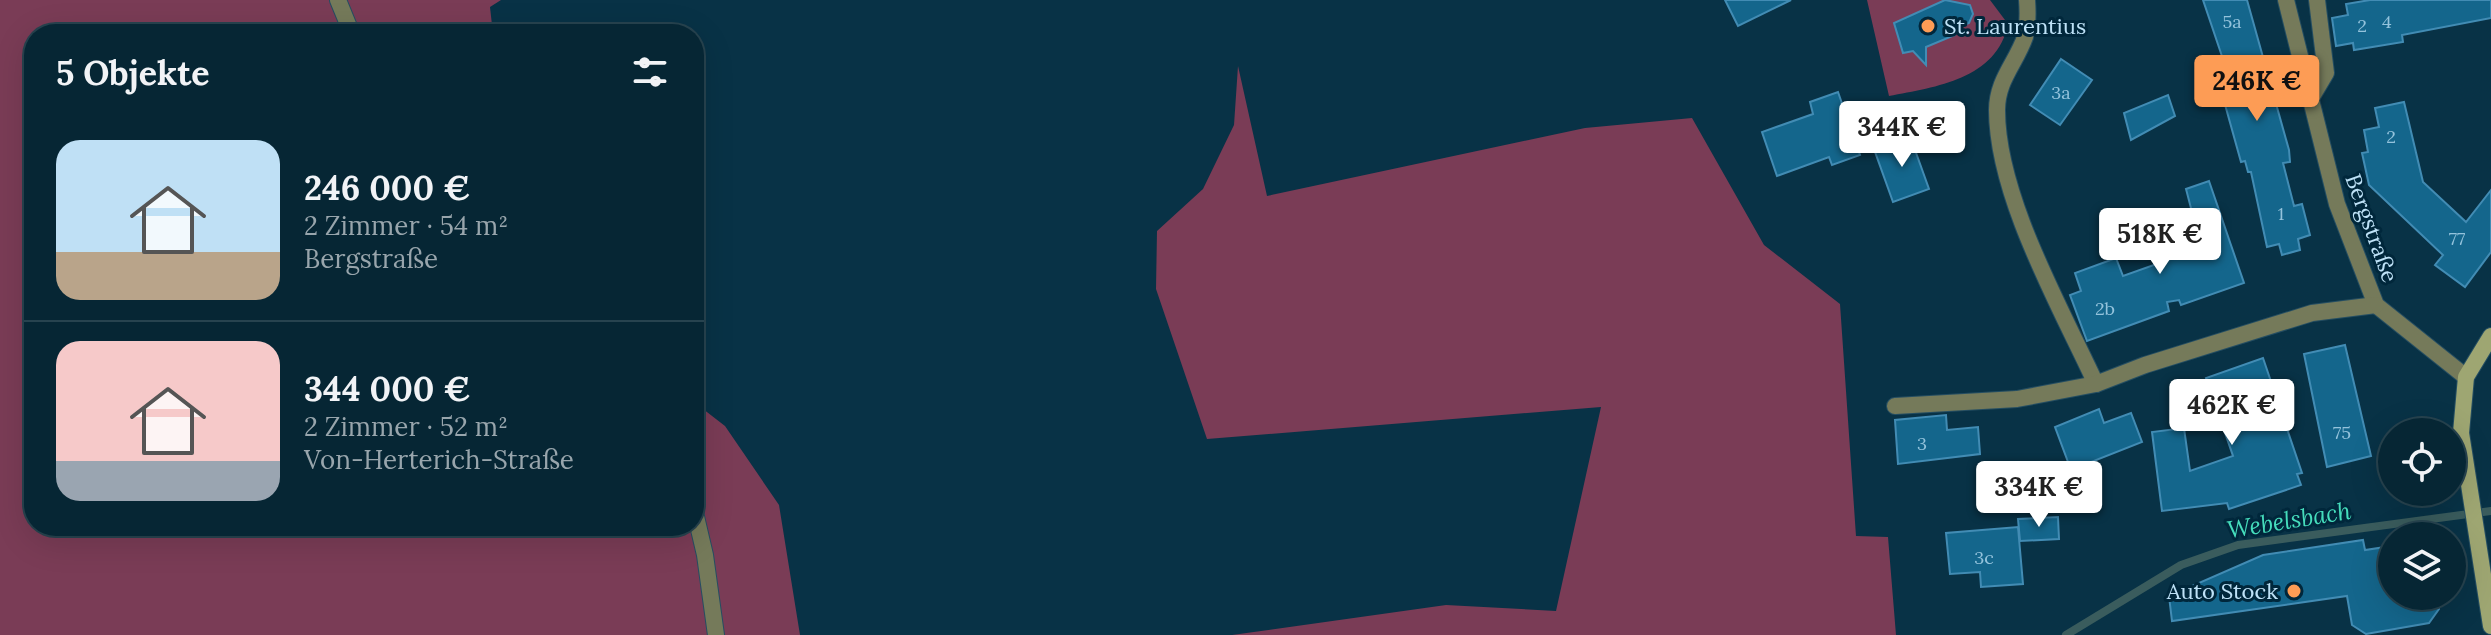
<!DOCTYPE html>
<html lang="de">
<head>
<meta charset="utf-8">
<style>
  body { margin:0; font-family:Lora,serif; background:#0f2e3c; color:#f1f3f6; height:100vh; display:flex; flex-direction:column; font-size:30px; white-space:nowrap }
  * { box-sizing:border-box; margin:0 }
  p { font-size:26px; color:#98a5ac }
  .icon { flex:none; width:44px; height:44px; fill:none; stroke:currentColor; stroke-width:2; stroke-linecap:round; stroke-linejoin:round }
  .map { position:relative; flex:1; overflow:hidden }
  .side { position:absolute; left:24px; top:24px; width:680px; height:512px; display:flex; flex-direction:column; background:#062634; border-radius:32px; box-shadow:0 8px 32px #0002,0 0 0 2px #27434f }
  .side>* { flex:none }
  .controls { position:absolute; left:2378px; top:418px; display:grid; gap:16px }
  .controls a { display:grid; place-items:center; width:88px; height:88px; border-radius:50%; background:#062634; box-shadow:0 8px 32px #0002,0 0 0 2px #27434f; font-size:40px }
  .price { position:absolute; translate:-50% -68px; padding:0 18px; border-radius:8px; background:#fff; color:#222; font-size:26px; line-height:52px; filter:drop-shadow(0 2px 4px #0008) }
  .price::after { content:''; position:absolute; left:50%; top:48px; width:24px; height:18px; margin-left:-12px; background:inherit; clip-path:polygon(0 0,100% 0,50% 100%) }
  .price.active { background:#fd9c55; color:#111 }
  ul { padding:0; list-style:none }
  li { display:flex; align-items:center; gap:24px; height:200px; padding:0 32px }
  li+li { border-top:2px solid #27434f }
  li span { display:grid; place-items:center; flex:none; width:224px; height:160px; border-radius:24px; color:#555 }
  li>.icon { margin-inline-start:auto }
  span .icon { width:96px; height:96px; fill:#fffc; stroke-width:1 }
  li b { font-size:34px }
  h2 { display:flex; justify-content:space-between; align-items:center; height:96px; padding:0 32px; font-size:34px }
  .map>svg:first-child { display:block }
  .green { fill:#7a3c56 }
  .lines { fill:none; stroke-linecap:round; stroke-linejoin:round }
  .stream { stroke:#3a5c5d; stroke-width:8 }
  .building { fill:#14668c; stroke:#428cb4; stroke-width:2 }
  .street-casing { stroke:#254e62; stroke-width:18 }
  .secondary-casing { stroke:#254e62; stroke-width:18 }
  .street { stroke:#757a5a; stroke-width:16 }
  .secondary { stroke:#9ea672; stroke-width:16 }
  .poi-dot { fill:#fd9c55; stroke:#00273b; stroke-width:3 }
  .labels { text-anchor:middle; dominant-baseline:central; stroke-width:6; stroke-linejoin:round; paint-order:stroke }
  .number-label { font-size:18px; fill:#94c3dc }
  .poi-label { font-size:22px; fill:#bee2f7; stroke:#00273b; text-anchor:start }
  .street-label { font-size:22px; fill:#bee2f7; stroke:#00273b }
  .water-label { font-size:24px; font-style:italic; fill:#45ddbc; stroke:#00273b }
</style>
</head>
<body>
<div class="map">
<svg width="2491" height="635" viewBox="0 0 2491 635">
  <rect width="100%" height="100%" fill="#083246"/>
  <g class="green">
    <path d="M0,0H501L490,7L493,34H34V526H694V402L725,426L779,505L800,635H0Z"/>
    <path d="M1867,0H1990L2008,24C1997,79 1936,87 1889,96Z"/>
    <path d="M1238,66L1267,196L1585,128L1692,118L1764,245L1840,304L1856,536L1888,537L1896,635H1232L1446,605L1556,611L1601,407L1207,439L1156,289L1157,231L1203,189L1234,125Z"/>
  </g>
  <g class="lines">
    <path class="stream" d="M2066,635L2181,565L2238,545L2491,511"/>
  </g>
  <g class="building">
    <path d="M1725,0H1791L1738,26Z"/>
    <path d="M1945,0L1970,5L1973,14L1969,23L1954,29L1955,35L1926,47V65L1913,51L1903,53L1894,23Z"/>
    <path d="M2203,0H2247L2289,150L2290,162L2283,163L2294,206L2302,204L2310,235L2298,239L2300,250L2282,255L2279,244L2267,247L2251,172H2248L2245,161L2241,162L2219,83L2230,80Z"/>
    <path d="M2370,0H2491V18L2402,35L2403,42L2354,50L2353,43L2336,46L2332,18L2348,15L2346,4Z"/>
    <path d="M2061,59L2092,80L2060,125L2030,105Z"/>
    <path d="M1838,92L1860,155L1832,165L1829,157L1777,176L1762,132L1813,114L1810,102Z"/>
    <path d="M2168,95L2175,116L2131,140L2124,113Z"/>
    <path d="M2404,102L2423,182L2466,222L2491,190V252L2465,287L2435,265L2443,255L2369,185L2362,153L2368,152L2364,130L2379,127L2375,108Z"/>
    <path d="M1910,136L1929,189L1893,202L1874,149Z"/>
    <path d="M2209,181L2244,283L2181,305L2179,300L2167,302L2169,311L2087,341L2070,295L2081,291L2075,273L2116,258L2123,276L2196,250L2194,245L2200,243L2186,189Z"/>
    <path d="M2345,345L2371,456L2327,467L2304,354Z"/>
    <path d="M2263,358L2302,473L2297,474L2301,485L2229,509L2227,503L2162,511L2152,432L2184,428L2190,471L2233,456L2206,378Z"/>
    <path d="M2099,409L2104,423L2131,413L2142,442L2071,470L2055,427Z"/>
    <path d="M1946,415L1947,430L1978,427L1980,454L1898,464L1895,420Z"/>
    <path d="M2058,517L2059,539L2020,541L2018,519Z"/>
    <path d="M2018,527L2023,584L1981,587L1980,572L1950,574L1946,533Z"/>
    <path d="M2363,540L2365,550L2392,546V596H2437L2439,609L2429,623L2366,634L2352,625L2347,596L2172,621L2169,596L2263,555Z"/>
  </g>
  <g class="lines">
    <defs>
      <g id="street">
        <path d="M338,0L352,34"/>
        <path d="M2027,0C2028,13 2028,25 2025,37C2016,63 1997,80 1997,110C1997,196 2060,306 2096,384"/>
        <path d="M2286,0L2337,204L2376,305L2466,377"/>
        <path d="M2310,100L2326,73L2317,0"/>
        <path d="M1895,406L2017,399L2096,384L2145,365L2312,313L2376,305"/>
        <path d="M694,508L705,555L716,635"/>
      </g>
      <path id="secondary" d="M2491,336L2466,377L2461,433L2491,626"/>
    </defs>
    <use href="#street" class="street-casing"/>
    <use href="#secondary" class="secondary-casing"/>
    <use href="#street" class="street"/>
    <use href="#secondary" class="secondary"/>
  </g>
  <g class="poi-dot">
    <circle cx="1928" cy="26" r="8"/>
    <circle cx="2294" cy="591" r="8"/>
  </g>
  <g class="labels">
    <g class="number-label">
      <text x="2232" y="21">5a</text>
      <text x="2387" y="21">4</text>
      <text x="2362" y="25">2</text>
      <text x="2061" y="92">3a</text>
      <text x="2391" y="136">2</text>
      <text x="2281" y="213">1</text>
      <text x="2457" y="238">77</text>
      <text x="2105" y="308">2b</text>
      <text x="2342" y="432">75</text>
      <text x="1922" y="443">3</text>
      <text x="1984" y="557">3c</text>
    </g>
    <g class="poi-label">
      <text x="1944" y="26">St. Laurentius</text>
      <text x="2278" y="591" text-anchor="end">Auto Stock</text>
    </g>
    <g class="street-label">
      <text transform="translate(2372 228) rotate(70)">Bergstraße</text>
    </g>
    <g class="water-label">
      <text transform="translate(2289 520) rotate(-9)">Webelsbach</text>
    </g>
  </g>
</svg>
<div class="controls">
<a><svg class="icon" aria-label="locate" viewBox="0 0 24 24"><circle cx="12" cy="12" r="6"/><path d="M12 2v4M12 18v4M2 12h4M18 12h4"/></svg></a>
<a><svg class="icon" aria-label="layers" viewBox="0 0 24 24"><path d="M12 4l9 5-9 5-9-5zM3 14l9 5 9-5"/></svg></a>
</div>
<b class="price active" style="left:2257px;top:123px">246K €</b>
<b class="price" style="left:1902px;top:169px">344K €</b>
<b class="price" style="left:2160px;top:276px">518K €</b>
<b class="price" style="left:2232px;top:447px">462K €</b>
<b class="price" style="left:2039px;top:529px">334K €</b>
<section class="side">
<h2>5 Objekte<svg class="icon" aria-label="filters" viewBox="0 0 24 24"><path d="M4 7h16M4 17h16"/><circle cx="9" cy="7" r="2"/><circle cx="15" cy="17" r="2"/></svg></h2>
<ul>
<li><span style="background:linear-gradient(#bfe0f5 70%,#b9a48a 0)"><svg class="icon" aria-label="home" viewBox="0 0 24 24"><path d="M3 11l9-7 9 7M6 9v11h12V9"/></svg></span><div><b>246 000 €</b><p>2 Zimmer · 54 m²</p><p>Bergstraße</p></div></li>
<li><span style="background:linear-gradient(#f6c9c9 75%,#9aa5b1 0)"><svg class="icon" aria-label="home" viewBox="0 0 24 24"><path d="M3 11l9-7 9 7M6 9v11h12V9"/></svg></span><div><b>344 000 €</b><p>2 Zimmer · 52 m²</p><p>Von-Herterich-Straße</p></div></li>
</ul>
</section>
</div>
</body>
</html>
